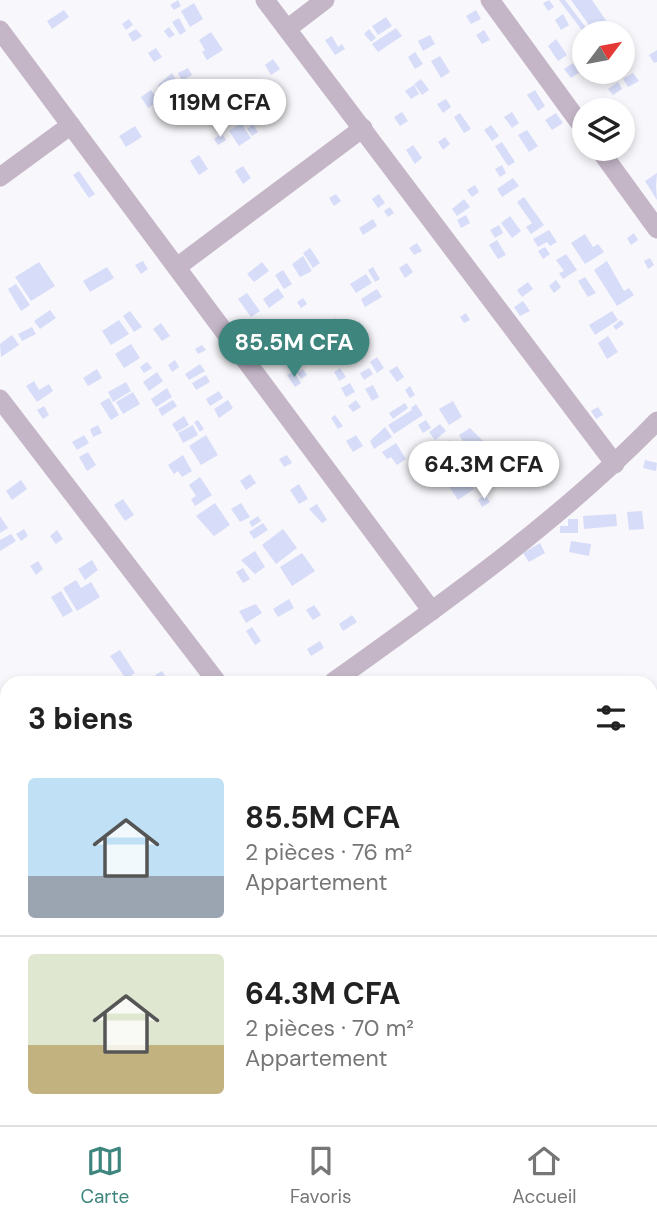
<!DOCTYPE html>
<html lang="fr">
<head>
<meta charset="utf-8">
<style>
  body { margin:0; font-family:"DM Sans",sans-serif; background:#f6f6f6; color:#222; height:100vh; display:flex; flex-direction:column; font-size:26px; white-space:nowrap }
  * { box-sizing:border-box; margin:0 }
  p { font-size:23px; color:#767676 }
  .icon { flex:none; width:38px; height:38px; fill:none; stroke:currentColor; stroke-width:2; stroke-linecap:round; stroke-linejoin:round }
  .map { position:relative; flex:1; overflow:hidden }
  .side { position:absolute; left:0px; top:676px; width:658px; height:450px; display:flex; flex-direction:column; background:#fff; border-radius:21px 21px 0 0; box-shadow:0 4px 10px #0003 }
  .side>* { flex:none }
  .needle { width:46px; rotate:58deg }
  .controls { position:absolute; left:572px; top:21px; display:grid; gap:14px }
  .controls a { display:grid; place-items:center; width:63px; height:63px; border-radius:50%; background:#fff; box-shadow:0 4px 10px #0003; font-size:35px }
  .price { position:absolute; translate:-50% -60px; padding:0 16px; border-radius:24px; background:#fff; color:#222; font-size:23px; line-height:46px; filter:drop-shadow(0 2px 4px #0008) }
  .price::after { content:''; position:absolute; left:50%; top:42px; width:21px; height:16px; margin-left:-10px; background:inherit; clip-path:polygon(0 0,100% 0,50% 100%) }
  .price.on { background:#3e857e; color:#fff }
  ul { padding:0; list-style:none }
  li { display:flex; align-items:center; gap:21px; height:175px; padding:0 28px }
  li+li { border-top:2px solid #e0e0e0 }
  li span { display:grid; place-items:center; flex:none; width:196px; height:140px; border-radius:7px; color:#555 }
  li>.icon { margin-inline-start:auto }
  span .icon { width:84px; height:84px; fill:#fffc; stroke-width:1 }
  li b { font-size:30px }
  h2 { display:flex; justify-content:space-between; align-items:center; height:84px; padding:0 28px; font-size:30px }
  .menu { display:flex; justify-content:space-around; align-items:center; height:98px; border-top:2px solid #e0e0e0; background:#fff; font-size:19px; color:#767676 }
  .menu a { display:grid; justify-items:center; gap:4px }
  .menu .on { color:#3e857e }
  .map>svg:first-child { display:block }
  .building { fill:#d7ddf9 }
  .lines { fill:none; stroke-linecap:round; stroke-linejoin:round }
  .minor { stroke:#c4b6c7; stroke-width:19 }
  .secondary { stroke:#aa95ae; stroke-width:26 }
</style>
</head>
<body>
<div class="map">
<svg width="657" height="1125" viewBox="0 0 657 1125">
  <rect width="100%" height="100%" fill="#f8f7fb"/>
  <g class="building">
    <path d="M178,0L181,6L174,10L170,5Z"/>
    <path d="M549,0L554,7L548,11L543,3Z"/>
    <path d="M559,0H565L590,33H584Z"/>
    <path d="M571,0H592L607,22L594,32Z"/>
    <path d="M194,3L203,19L190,27L181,11Z"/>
    <path d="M64,10L69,17L52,29L47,21Z"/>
    <path d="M476,10L481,19L471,24L466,16Z"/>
    <path d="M563,14L569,25L561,30L555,20Z"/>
    <path d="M386,17L392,26L378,35L372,26Z"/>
    <path d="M179,18L186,31L180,35L172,22Z"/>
    <path d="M129,19L133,25L126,30L122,24Z"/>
    <path d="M169,27L175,35L169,38L164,31Z"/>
    <path d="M396,28L402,36L378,52L372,44Z"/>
    <path d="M136,29L142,36L133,42L128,34Z"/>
    <path d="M369,29L376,38L371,42L364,34Z"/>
    <path d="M484,30L490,40L482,44L476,35Z"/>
    <path d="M211,32L223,50L207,60L202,52L205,50L199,40Z"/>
    <path d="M430,35L435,44L423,51L418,41Z"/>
    <path d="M332,36L338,47L342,44L345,49L335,55L325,40Z"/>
    <path d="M556,39L567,55L558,61L548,46Z"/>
    <path d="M156,48L162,57L154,62L148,53Z"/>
    <path d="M657,50V62L654,63L649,55Z"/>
    <path d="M415,52L423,64L415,69L408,57Z"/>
    <path d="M440,56L450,72L441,78L431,61Z"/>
    <path d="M273,59L280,69L271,75L265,65Z"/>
    <path d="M573,63L580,72L571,78L564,69Z"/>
    <path d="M188,68L192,75L182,81L178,73Z"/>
    <path d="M172,73L178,83L163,92L158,85Z"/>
    <path d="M633,73L639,81L628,87L623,79Z"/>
    <path d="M421,79L429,90L422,95L414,84Z"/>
    <path d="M618,82L622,89L613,95L608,89Z"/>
    <path d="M414,85L419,94L411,99L405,91Z"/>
    <path d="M151,90L159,101L148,108L141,97Z"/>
    <path d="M187,90L190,96L181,101L178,94Z"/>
    <path d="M535,90L545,106L538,111L527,95Z"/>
    <path d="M193,98L197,105L191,109L186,103Z"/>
    <path d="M446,99L451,107L443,113L437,104Z"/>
    <path d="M229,104L239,117L222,130L212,117Z"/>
    <path d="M402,112L408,121L400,126L394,117Z"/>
    <path d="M512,112L519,123L512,128L504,117Z"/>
    <path d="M460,113L471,129L464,133L454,117Z"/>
    <path d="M556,113L563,123L552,130L545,120Z"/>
    <path d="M241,123L251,138L239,146L229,131Z"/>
    <path d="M253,124L258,132L252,136L247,129Z"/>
    <path d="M491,125L499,136L492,141L484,130Z"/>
    <path d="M135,126L142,137L126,147L119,136Z"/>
    <path d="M527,130L538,146L529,152L518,135Z"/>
    <path d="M222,133L226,140L218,145L214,139Z"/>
    <path d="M445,137L450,144L443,150L438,142Z"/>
    <path d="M502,142L515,162L508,166L495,146Z"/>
    <path d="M413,145L422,158L415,164L406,150Z"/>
    <path d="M199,155L208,169L199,175L190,161Z"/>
    <path d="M502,165L506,173L500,177L495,169Z"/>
    <path d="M243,166L251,178L243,184L235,171Z"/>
    <path d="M79,171L95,194L89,198L73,175Z"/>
    <path d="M657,173L656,186L657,200L645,181Z"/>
    <path d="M513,178L519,186L502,197L497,189Z"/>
    <path d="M475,185L479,192L472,197L467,190Z"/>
    <path d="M336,194L341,201L334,206L329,198Z"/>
    <path d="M379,194L385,203L378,208L372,199Z"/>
    <path d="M524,197L544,225L531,234L526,227L532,223L517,202Z"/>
    <path d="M464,199L470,207L457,216L452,209Z"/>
    <path d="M390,207L394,213L388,217L384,211Z"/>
    <path d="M466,215L470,223L461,228L457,220Z"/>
    <path d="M510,216L521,231L512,238L501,223Z"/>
    <path d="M373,219L377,226L363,235L359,228Z"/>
    <path d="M499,225L503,233L495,238L490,230Z"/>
    <path d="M549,230L557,242L550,246L547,242L538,247L533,239Z"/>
    <path d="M634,233L638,240L631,245L627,238Z"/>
    <path d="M585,234L593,247L598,244L604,252L585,264L571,243Z"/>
    <path d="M497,240L506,255L498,259L489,245Z"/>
    <path d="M417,243L422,251L414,255L409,248Z"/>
    <path d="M545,247L550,254L543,259L538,251Z"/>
    <path d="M310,248L320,263L313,268L303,253Z"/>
    <path d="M566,254L577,270L563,279L559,273L564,271L556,260Z"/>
    <path d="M303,256L312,271L300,277L292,264Z"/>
    <path d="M650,258L654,265L648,269L644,261Z"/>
    <path d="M143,261L148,269L141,274L135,265Z"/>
    <path d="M607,261L624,291L629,288L634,295L617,306L594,270Z"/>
    <path d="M39,262L55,286L31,301L15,277Z"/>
    <path d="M262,262L269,271L254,282L247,274Z"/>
    <path d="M407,263L413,272L405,278L399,268Z"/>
    <path d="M107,267L114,278L90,292L83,281Z"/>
    <path d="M373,267L380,279L375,282L368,270Z"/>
    <path d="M283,270L292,284L284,289L275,275Z"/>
    <path d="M366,274L372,283L356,293L350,284Z"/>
    <path d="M585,277L596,293L588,297L578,281Z"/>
    <path d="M556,280L561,287L554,293L549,286Z"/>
    <path d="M528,282L533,289L522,297L517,290Z"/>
    <path d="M16,284L30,305L21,311L8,289Z"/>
    <path d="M278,288L284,297L269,308L263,299Z"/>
    <path d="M377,289L382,297L365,307L361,299Z"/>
    <path d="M247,293L260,311L251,317L238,299Z"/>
    <path d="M303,298L307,304L301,308L297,302Z"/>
    <path d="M523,301L530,311L520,316L514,307Z"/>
    <path d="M50,310L56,318L40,329L34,321Z"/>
    <path d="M130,311L142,327L134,332L123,316Z"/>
    <path d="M612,311L618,320L595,335L589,325Z"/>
    <path d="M466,313L470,320L464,323L460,317Z"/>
    <path d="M336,318L340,324L328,333L324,326Z"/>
    <path d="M119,320L129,334L111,345L102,331Z"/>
    <path d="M621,320L624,324L616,330L613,326Z"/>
    <path d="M359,321L369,335L360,342L353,325Z"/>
    <path d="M161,323L170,336L162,341L153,329Z"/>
    <path d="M32,327L36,334L22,341L18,334Z"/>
    <path d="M12,335L19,345L1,357L0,344Z"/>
    <path d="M338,335L341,340L334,344L331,339Z"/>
    <path d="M608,336L618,352L607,359L598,343Z"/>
    <path d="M330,340L338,352L330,358L322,346Z"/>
    <path d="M131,344L140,358L124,368L115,354Z"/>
    <path d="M202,345L206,350L198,354L195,349Z"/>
    <path d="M320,348L326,356L313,364L307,356Z"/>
    <path d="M377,357L384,368L377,373L370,362Z"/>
    <path d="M175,360L179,367L172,372L168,365Z"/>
    <path d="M147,362L152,368L144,373L140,367Z"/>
    <path d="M200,364L205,371L189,380L185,374Z"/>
    <path d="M397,366L404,377L397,382L389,371Z"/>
    <path d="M340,368L346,377L339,381L334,372Z"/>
    <path d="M369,368L373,374L364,380L360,373Z"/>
    <path d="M97,369L102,378L88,386L83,378Z"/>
    <path d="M303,369L307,375L301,379L297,373Z"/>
    <path d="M294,371L301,383L295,387L287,375Z"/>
    <path d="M157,372L163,381L149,391L143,382Z"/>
    <path d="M206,375L210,382L196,390L192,383Z"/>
    <path d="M34,381L39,390L49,384L53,391L37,402L26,386Z"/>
    <path d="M126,382L131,391L113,402L108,392Z"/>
    <path d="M350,383L355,392L346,397L341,388Z"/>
    <path d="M373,385L379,397L372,401L365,389Z"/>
    <path d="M410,386L415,395L410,398L405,390Z"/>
    <path d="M167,388L172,397L156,407L151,399Z"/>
    <path d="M219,391L223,398L210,406L206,399Z"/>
    <path d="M133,392L140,404L123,414L116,402Z"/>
    <path d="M109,398L119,415L111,420L100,403Z"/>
    <path d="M173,400L177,406L162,416L158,409Z"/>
    <path d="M228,400L233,408L219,418L214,409Z"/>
    <path d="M356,400L361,407L353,412L348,406Z"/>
    <path d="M453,401L462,417L449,425L439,409Z"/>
    <path d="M405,403L408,408L393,419L389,413Z"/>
    <path d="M416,404L423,415L394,434L388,425L412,410L411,408Z"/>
    <path d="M44,406L49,415L43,419L37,410Z"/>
    <path d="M598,407L603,415L596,419L591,411Z"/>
    <path d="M335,415L343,426L338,429L331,418Z"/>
    <path d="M184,416L189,425L177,432L172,424Z"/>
    <path d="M198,420L204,429L200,432L194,422Z"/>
    <path d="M426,420L431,428L423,433L418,425Z"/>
    <path d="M440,424L446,431L435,440L429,432Z"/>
    <path d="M98,425L102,433L93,437L90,429Z"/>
    <path d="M193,425L198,435L183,443L178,433Z"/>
    <path d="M385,427L392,437L374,449L370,441Z"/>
    <path d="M470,428L484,442L470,452L459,435Z"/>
    <path d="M84,435L89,443L77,450L72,442Z"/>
    <path d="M206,435L218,455L201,465L189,446Z"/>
    <path d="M356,435L363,446L353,452L346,441Z"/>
    <path d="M450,440L457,449L449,454L443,446Z"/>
    <path d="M396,443L406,459L397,465L391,457L387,459L382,452Z"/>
    <path d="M88,452L96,465L87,471L79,457Z"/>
    <path d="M461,452L465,459L455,465L451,458Z"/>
    <path d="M183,455L192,471L182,477L178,471L174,474L168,465Z"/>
    <path d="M287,455L292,463L284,467L279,459Z"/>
    <path d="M645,460L657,463L656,471L643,468Z"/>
    <path d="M472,464L483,479L476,484L465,468Z"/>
    <path d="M461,469L474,489L458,500L445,480Z"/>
    <path d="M250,474L256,483L246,490L240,481Z"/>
    <path d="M200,477L212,495L195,506L191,499L196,496L189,485Z"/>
    <path d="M21,480L27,489L12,500L6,491Z"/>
    <path d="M299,484L308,499L299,504L290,490Z"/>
    <path d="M485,495L490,502L482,507L478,500Z"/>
    <path d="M123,499L134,515L125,521L114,505Z"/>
    <path d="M215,503L230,525L214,536L196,516Z"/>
    <path d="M241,503L250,517L240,522L231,509Z"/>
    <path d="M317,504L327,520L322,523L309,509Z"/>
    <path d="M642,511L644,529L629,530L627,512Z"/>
    <path d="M616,514L617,526L584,529L583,516Z"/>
    <path d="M0,516L8,528L0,533Z"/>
    <path d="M258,516L261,521L252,527L249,522Z"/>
    <path d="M568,519H578V533H560V526H568Z"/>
    <path d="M263,523L268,530L254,539L249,532Z"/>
    <path d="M24,529L28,536L21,541L16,534Z"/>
    <path d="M283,529L297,548L276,564L262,545Z"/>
    <path d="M57,530L63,539L56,544L50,536Z"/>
    <path d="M11,534L16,541L0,551V540Z"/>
    <path d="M571,541L591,544L589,556L569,552Z"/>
    <path d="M540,543L545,553L529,562L523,553Z"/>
    <path d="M255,551L265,567L255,574L241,560Z"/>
    <path d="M302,553L315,571L292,586L280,567Z"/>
    <path d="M92,560L98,570L85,580L78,569Z"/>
    <path d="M38,561L43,569L36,575L30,566Z"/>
    <path d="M243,568L250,579L243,583L236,572Z"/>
    <path d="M76,580L81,588L91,582L100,597L77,611L63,588Z"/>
    <path d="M61,591L73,611L63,617L51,597Z"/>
    <path d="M289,599L294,608L278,617L273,609Z"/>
    <path d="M256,604L262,613L246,623L239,611Z"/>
    <path d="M314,605L321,615L313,620L306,610Z"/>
    <path d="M352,615L357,622L343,631L339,624Z"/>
    <path d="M252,627L261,641L255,645L246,631Z"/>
    <path d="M320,641L324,648L311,656L307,649Z"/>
    <path d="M120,650L135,673L126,679L110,656Z"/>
    <path d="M162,671L169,682H154L158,680L155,675Z"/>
    <path d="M5,873L7,893L0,898V876Z"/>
    <path d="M0,949L7,960V971L0,969Z"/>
    <path d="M0,971L7,972V983L0,982Z"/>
    <path d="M2,1107L7,1108V1118H46V1125H0Z"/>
    <path d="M62,1118H76L75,1125H61Z"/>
  </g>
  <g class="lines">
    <g class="minor">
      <path d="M265,0L615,464"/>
      <path d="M490,0L584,129"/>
      <path d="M287,29L325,0"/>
      <path d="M0,30L432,611"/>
      <path d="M599,149L657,229"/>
      <path d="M0,177L71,125"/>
      <path d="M177,267L363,128"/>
      <path d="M0,399L217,682"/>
      <path d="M333,682C445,602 561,520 657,421"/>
      <path d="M0,744L7,753"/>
      <path d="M0,914L7,910"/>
    </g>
    <g class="secondary">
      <path d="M0,996L7,997"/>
      <path d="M508,1118L529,1125"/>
    </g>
  </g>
</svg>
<div class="controls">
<a><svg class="needle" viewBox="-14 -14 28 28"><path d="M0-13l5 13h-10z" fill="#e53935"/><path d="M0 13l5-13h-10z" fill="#767676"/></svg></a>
<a><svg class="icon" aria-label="layers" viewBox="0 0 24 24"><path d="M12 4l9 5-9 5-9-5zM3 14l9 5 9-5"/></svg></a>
</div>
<b class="price" style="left:220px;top:139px">119M CFA</b>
<b class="price on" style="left:294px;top:379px">85.5M CFA</b>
<b class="price" style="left:484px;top:501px">64.3M CFA</b>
<section class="side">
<h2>3 biens<svg class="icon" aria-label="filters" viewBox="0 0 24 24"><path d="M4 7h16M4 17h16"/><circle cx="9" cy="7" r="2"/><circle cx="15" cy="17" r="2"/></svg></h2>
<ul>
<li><span style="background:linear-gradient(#bfe0f5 70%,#9aa5b1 0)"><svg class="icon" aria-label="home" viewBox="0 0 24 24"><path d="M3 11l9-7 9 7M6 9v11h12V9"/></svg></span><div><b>85.5M CFA</b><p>2 pièces · 76 m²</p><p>Appartement</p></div></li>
<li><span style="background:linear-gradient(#dfe7d0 65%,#c2b280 0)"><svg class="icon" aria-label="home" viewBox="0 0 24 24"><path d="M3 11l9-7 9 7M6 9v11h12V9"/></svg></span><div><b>64.3M CFA</b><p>2 pièces · 70 m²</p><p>Appartement</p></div></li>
</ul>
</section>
</div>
<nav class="menu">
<a class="on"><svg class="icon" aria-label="map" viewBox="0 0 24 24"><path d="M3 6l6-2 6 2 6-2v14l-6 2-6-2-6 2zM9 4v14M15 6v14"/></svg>Carte</a>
<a><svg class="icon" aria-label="saved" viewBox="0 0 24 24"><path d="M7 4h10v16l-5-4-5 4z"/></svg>Favoris</a>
<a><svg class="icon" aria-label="home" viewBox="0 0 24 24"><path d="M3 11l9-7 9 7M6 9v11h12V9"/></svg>Accueil</a>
</nav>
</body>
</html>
